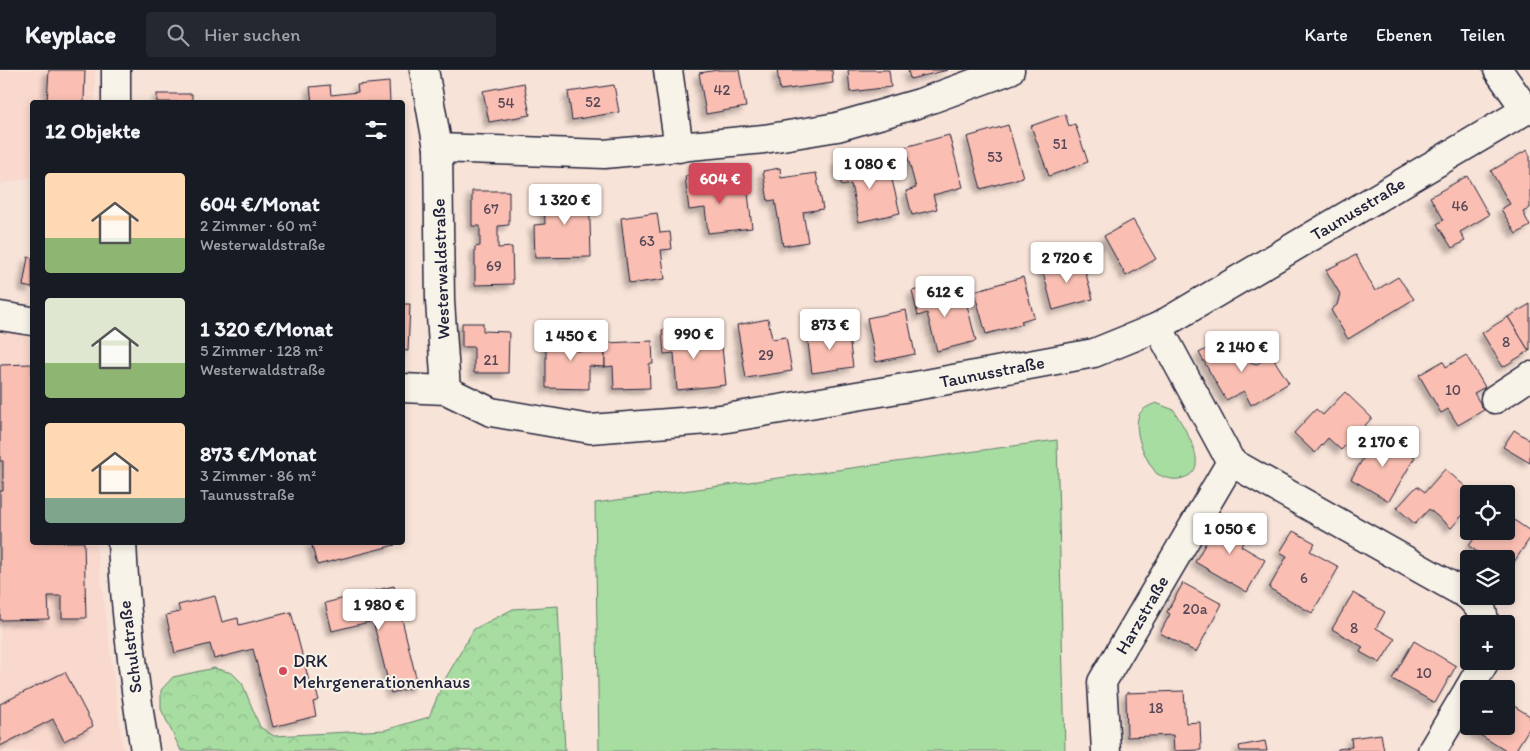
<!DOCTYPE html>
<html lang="de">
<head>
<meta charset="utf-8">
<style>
  body { margin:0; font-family:Itim,sans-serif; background:#242831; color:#f1f3f6; height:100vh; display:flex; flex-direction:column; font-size:19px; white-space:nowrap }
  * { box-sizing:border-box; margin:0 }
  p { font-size:16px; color:#9ea1a6 }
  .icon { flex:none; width:28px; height:28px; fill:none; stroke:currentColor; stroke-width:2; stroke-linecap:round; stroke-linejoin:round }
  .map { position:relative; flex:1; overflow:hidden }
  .side { position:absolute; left:30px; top:30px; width:375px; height:445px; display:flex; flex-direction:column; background:#171b24; border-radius:5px; box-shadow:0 2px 8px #0003 }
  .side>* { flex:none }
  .tools { position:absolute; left:1460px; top:415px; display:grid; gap:10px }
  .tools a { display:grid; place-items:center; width:55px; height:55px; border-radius:5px; background:#171b24; box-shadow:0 2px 8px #0003; font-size:25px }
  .price { position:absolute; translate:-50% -42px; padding:0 11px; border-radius:5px; background:#fff; color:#222; font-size:16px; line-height:32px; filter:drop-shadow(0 1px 2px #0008) }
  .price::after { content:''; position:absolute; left:50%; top:30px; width:15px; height:11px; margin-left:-8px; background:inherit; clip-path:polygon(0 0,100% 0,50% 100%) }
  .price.current { background:#d1495b; color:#fff }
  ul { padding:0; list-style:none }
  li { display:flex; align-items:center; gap:15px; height:125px; padding:0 15px }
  li span { display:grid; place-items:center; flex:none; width:140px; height:100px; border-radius:5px; color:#555 }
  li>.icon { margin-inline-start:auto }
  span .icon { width:60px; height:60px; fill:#fffc; stroke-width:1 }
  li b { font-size:21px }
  h2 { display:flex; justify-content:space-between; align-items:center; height:60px; padding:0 15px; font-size:21px }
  header { display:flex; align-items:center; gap:30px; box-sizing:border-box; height:70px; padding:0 25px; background:#171b24; border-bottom:1px solid #363941 }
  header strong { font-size:24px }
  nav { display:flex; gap:28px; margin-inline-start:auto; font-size:18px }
  .search { width:350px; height:45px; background:#242831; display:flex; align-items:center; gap:12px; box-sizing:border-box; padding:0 18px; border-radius:5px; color:#9ea1a6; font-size:19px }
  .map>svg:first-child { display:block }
  .built { fill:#f9d8cd }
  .green { fill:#a7dda1; stroke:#64806e }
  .forest { fill:url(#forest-crowns); stroke:#64806e }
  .building { fill:#fabfb2; stroke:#22223b; filter:url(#shadow) }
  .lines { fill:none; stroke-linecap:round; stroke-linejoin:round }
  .minor-casing { stroke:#22223b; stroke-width:31 }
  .minor { stroke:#f7f3e8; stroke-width:28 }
  .poi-dot { fill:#d1495b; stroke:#f7f3e8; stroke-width:2 }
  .labels { text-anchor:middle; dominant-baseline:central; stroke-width:4; stroke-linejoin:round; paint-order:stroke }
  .number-label { font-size:15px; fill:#584959 }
  .street-label { font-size:18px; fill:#22223b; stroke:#f7f3e8 }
  .poi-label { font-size:18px; fill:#22223b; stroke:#f7f3e8; text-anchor:start }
</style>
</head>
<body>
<header>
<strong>Keyplace</strong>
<div class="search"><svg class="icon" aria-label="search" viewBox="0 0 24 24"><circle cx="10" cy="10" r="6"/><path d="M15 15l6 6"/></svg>Hier suchen</div>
<nav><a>Karte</a><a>Ebenen</a><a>Teilen</a></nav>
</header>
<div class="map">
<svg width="1530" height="681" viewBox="0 0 1530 681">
  <defs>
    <pattern id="forest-crowns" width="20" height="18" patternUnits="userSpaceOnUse" patternTransform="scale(1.25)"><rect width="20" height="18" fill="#a7dda1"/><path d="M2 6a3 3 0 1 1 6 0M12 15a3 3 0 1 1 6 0" fill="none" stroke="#8fbd8c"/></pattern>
    <filter id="shadow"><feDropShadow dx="-4.5" dy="4.5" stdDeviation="2.5" flood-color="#0004"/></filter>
  </defs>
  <rect width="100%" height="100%" fill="#f8e3d8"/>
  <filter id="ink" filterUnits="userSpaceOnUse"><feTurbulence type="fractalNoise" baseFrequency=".02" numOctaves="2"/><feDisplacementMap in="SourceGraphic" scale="10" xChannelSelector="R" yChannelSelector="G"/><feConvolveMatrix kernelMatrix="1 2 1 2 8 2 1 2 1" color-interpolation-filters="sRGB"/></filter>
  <g filter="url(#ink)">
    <g class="built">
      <path d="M0,0H95V32H32V107L0,114Z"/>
      <path d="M0,259L32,265V472L96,473L123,681H0Z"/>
    </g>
    <g class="green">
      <path d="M1156,333L1174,340C1182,356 1214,399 1183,408C1173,411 1166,408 1157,404C1146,391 1134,365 1138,348C1140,339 1149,336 1156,333Z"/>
      <path d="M1057,370L1065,681H599L595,433Z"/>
    </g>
    <path class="forest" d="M558,536L565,681H181L161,639V620L173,607L214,598L232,603L242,613L260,657L274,666L385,660L429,647L444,611L474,559L513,539Z"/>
    <g class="building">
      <path d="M49,0H85L84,32H47Z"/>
      <path d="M718,0H739L746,37L706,44L699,3Z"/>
      <path d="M777,0H832L833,13L780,20Z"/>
      <path d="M848,0H889L891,17L850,22Z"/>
      <path d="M908,0H948L910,9Z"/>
      <path d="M389,12L390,32H312L310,17L330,15L331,25L358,22L357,15Z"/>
      <path d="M524,13L530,45L489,52L483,21Z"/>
      <path d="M614,15L619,42L572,50L568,22Z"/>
      <rect x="157" y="24" width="35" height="8"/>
      <path d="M1065,44L1069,56L1075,54L1088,92L1049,106L1031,56Z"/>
      <path d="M1008,55L1023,107L981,119L967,67Z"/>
      <path d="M949,65L963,117L933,125L937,139L912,145L906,121L916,118L905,77Z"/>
      <path d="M1527,80L1530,86V138L1523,142L1530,156L1516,164L1501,139L1510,134L1491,101Z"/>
      <path d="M858,87L861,103L889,97L900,143L859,152L851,114L842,116L836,92Z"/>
      <path d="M780,98L781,108L816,103L823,139L803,142L808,172L783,176L775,130L768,131L763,101Z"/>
      <path d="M703,104L704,118L747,114L752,158L708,163L705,138L689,140L685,106Z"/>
      <path d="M1467,106L1489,145L1460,162L1465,171L1452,178L1437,154L1444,150L1430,127Z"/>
      <path d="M589,116L591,187L535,188L534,155L545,154L544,124L570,123V117Z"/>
      <path d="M472,121H509V155L498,156V178L512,177L513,214L475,215V177L480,176V156H472Z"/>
      <path d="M657,143L660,163L670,162L672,179L661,180L665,209L629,214L621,148Z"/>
      <path d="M1133,150L1156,189L1126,206L1104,166Z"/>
      <path d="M1356,185L1375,221L1398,207L1414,229L1348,269L1331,240L1337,235L1340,224L1326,200Z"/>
      <path d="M28,187L32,188V218L23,216Z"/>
      <path d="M1081,187L1093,229L1053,240L1042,198Z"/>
      <path d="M1023,207L1034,247L1021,251L1023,254L986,264L974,221Z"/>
      <path d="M924,218L925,224L950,218L954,234L966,231L976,271L937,281L927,243L918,246L912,221Z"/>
      <path d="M402,234H410L408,281L402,280Z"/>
      <path d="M1530,234V280L1529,281L1508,247Z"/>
      <path d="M906,240L915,284L876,292L867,248Z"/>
      <path d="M1508,247L1529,281L1503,297L1482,263Z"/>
      <path d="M768,249L772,269L786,267L792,301L746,308L737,255Z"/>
      <path d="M462,253H483V261L509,262L508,303H474V277H462Z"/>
      <path d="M696,257L698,279L722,277L726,315L677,320L674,283L664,284L662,260Z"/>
      <path d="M848,260L853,297L812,303L807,265Z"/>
      <path d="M546,265L577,266L576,281H587V273H605V297L589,296V319L546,318Z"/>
      <path d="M1229,267L1241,290L1257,294L1271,285L1289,313L1251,335L1244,321L1226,330L1199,283Z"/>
      <path d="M652,271L653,294H649L650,318L614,319L613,296L605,297V273Z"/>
      <path d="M1466,285L1485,317L1474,323L1484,340L1458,355L1448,339L1441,343L1419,305L1443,291L1446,297Z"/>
      <path d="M32,294V472H84L86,548H62V526H48L49,549L0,550V421H3V391H0V295Z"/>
      <path d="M1345,322L1372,348L1341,380L1328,368L1315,383L1294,363L1316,339L1323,345Z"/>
      <path d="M1514,360L1530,370V393L1503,377Z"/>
      <path d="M1377,365L1415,387L1389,431L1351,409Z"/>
      <path d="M1445,399L1474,424H1469V438L1451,458L1429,439L1415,454L1397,438L1417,416L1425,422Z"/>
      <path d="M1222,445L1250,460L1241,476L1265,490L1247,522L1195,492Z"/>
      <path d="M1514,450L1530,461V468L1506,504V489H1475L1479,483L1469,476L1479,461H1506V456L1509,458Z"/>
      <path d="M1293,461L1315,473L1310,481L1339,497L1312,543L1269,518L1287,486L1280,482Z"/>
      <path d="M311,472H394L395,475L317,495Z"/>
      <path d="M1183,513L1222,534L1196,582L1160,563L1170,544L1167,542Z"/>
      <path d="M394,516L418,616L391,623L373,551L332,561L325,533Z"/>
      <path d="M1353,523L1385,542L1376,558L1395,569L1380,593L1360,582L1363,577L1332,559Z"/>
      <path d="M215,526L222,552L238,548L239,555L291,542L310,615L314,614L319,630L313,632L316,646L273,657L253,579L214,589L210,574L175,583L166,545L180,542L178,535Z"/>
      <path d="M1414,571L1456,596L1435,633L1392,609Z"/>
      <path d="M65,602L93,656L64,671L53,649L0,676V634Z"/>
      <path d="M1184,621L1186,653L1200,652L1201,680L1174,681L1173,665L1127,667L1126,623Z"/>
      <path d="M1506,631L1530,646V657L1515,681H1506L1472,660L1474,656H1506Z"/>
      <path d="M1381,664L1384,681H1338V679L1352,677L1351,668Z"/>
      <path d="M1265,671L1267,681H1240L1239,676Z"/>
    </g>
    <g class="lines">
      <defs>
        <g id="minor">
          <path d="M424,0L438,78L440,231L446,320"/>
          <path d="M668,0L679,78"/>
          <path d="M116,32V0"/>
          <path d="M438,78L604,84L764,69L837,57L920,33L1010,0"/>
          <path d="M0,246L32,251"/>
          <path d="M1158,257L1231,392L1469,526"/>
          <path d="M402,318L446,320L491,342L590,359L721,349L904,318L1094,283L1158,257L1526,40L1498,0"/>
          <path d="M1495,329L1530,306"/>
          <path d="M122,472C125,543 134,612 145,681"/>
          <path d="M1469,526L1482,541L1485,554"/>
          <path d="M1469,619L1485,591"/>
          <path d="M1106,681L1102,612L1231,392"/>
          <path d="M1432,681L1469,619"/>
        </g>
      </defs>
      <use href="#minor" class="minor-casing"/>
      <use href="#minor" class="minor"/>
    </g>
  </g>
  <circle class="poi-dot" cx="283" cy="601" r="5"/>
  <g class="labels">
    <g class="number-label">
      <text x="722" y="20">42</text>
      <text x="593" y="32">52</text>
      <text x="506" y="33">54</text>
      <text x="1060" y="74">51</text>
      <text x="995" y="87">53</text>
      <text x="1460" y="136">46</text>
      <text x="491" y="139">67</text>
      <text x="647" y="171">63</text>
      <text x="494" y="196">69</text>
      <text x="1506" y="272">8</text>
      <text x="766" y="285">29</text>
      <text x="491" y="290">21</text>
      <text x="1453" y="320">10</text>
      <text x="1304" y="508">6</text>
      <text x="1195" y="539">20a</text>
      <text x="1354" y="558">8</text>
      <text x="1424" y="603">10</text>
      <text x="1156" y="638">18</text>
    </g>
    <g class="street-label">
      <text transform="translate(1358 139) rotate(-31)">Taunusstraße</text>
      <text transform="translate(441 199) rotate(-92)">Westerwaldstraße</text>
      <text transform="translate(992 302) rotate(-11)">Taunusstraße</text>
      <text transform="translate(1142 545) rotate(-60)">Harzstraße</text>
      <text transform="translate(130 577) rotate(-97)">Schulstraße</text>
    </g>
    <g class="poi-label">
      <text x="293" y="591">DRK<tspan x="293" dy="21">Mehrgenerationenhaus</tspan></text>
    </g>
  </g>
</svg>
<div class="tools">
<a><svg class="icon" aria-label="locate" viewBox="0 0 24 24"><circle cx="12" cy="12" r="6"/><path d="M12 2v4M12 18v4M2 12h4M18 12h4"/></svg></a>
<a><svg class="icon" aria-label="layers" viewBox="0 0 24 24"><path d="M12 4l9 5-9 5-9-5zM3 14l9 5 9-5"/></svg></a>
<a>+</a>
<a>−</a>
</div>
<b class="price" style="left:870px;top:120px">1 080 €</b>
<b class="price current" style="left:720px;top:135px">604 €</b>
<b class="price" style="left:565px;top:156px">1 320 €</b>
<b class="price" style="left:1067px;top:214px">2 720 €</b>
<b class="price" style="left:945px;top:248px">612 €</b>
<b class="price" style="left:830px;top:281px">873 €</b>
<b class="price" style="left:694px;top:290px">990 €</b>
<b class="price" style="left:571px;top:292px">1 450 €</b>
<b class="price" style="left:1242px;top:303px">2 140 €</b>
<b class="price" style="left:1383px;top:398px">2 170 €</b>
<b class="price" style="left:1230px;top:485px">1 050 €</b>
<b class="price" style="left:379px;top:561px">1 980 €</b>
<section class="side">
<h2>12 Objekte<svg class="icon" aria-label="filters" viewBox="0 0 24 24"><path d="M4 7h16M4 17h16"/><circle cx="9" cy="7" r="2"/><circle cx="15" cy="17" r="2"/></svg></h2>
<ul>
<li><span style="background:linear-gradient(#ffd9b3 65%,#8fb573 0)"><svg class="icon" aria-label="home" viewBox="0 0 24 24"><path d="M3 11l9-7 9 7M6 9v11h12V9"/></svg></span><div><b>604 €/Monat</b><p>2 Zimmer · 60 m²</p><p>Westerwaldstraße</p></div></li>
<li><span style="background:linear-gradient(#dfe7d0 65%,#8fb573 0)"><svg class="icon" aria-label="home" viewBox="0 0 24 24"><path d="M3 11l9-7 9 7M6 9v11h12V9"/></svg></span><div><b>1 320 €/Monat</b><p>5 Zimmer · 128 m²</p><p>Westerwaldstraße</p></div></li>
<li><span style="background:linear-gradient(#ffd9b3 75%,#7fa58c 0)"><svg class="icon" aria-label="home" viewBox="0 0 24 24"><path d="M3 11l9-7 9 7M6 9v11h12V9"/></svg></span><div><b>873 €/Monat</b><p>3 Zimmer · 86 m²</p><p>Taunusstraße</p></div></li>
</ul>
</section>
</div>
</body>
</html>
